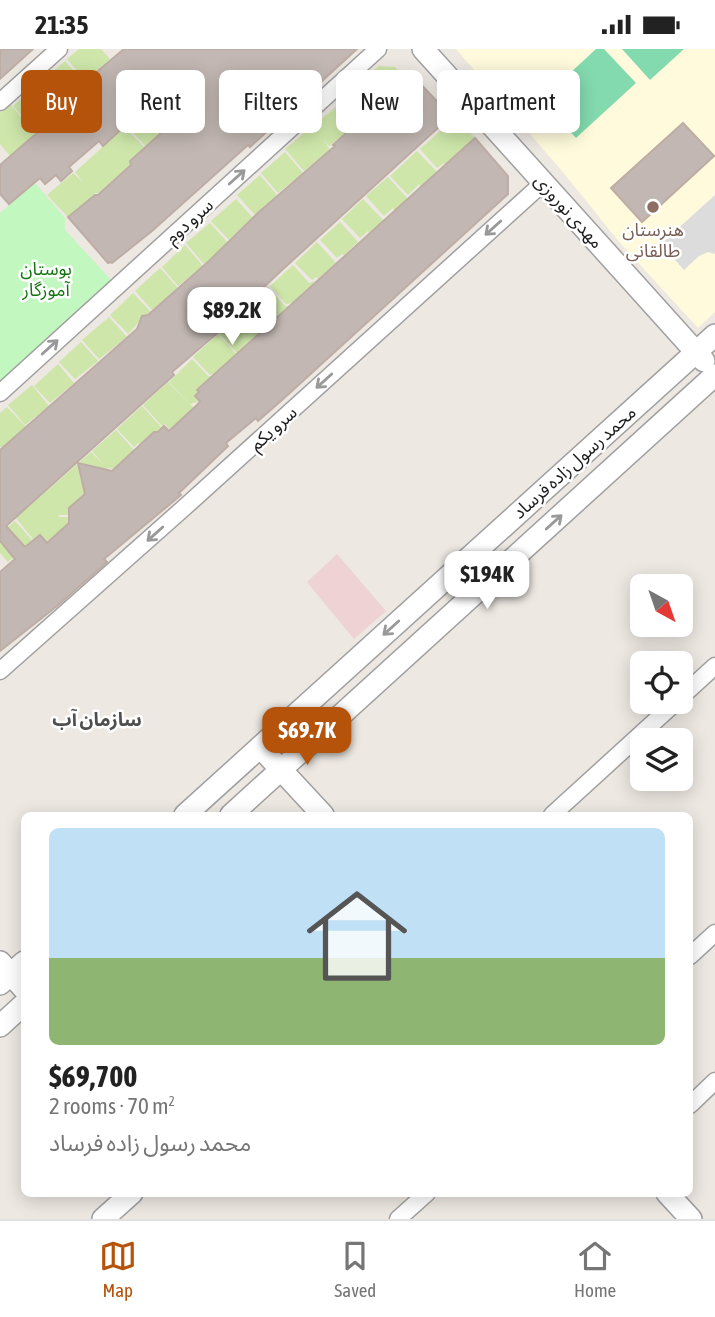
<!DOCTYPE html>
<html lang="en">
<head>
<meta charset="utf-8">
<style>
  body { margin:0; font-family:"Asap Condensed","Noto Sans Arabic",sans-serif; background:#f6f6f6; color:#222; height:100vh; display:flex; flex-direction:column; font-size:26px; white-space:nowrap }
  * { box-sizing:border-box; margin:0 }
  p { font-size:23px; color:#767676 }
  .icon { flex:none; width:38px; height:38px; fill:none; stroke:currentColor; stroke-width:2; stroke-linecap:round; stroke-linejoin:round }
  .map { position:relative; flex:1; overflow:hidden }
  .sheet { position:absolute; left:21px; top:763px; width:672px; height:385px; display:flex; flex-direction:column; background:#fff; border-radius:10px; box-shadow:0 4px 18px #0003 }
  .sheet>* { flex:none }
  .banner { position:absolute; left:21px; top:21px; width:674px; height:63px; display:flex; gap:14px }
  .needle { width:46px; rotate:140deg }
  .buttons { position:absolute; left:630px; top:525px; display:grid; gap:14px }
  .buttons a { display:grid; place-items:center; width:63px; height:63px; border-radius:10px; background:#fff; box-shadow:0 4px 18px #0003; font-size:35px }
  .price { position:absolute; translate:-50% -60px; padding:0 16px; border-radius:14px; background:#fff; color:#222; font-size:23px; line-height:46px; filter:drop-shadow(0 2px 4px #0008) }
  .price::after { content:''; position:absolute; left:50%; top:42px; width:21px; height:16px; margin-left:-10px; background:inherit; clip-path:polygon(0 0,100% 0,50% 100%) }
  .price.selected { background:#b45309; color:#fff }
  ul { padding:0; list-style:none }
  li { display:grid; align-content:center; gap:14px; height:371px; padding:0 28px }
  li span { display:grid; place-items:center; height:217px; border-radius:10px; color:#555 }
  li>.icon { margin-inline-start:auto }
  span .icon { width:126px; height:126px; fill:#fffc; stroke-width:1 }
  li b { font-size:30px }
  .pill { padding:0 24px; border-radius:10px; background:#fff; box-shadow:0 4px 18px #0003; font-size:24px; line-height:63px }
  .pill.selected { background:#b45309; color:#fff }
  .status { display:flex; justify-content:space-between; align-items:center; height:49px; padding:0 35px; background:#fff; direction:ltr }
  .status svg { height:19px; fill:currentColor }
  .dock { display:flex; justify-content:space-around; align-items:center; height:98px; border-top:2px solid #e0e0e0; background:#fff; font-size:19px; color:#767676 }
  .dock a { display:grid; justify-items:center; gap:4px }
  .dock .selected { color:#b45309 }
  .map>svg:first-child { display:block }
  .commercial { fill:#eed2d4 }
  .education { fill:#fefadb }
  .grass { fill:#cee6aa }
  .park { fill:#c2f7c0 }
  .pitch { fill:#83daae }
  .parking { fill:#dcdcdc }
  .building { fill:#c2b7b2; stroke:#beada5; stroke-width:2 }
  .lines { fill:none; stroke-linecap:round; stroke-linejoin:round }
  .minor-casing { stroke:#a0a0a0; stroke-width:19 }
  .tertiary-casing { stroke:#a0a0a0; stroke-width:24 }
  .minor { stroke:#fff; stroke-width:16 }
  .tertiary { stroke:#fff; stroke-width:21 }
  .oneway { stroke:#999 }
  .education-dot { fill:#8d6e63; stroke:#fff; stroke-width:2.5 }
  .labels { text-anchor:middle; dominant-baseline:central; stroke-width:5; stroke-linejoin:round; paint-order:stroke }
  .street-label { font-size:18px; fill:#1c1c1c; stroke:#fff }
  .education-label { font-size:18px; fill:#785e54; stroke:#fff }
  .park-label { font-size:18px; fill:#13750f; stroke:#fff }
  .neighbourhood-label { font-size:19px; font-weight:bold; fill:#4f4f4f; stroke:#fff }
</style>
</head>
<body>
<div class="status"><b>21:35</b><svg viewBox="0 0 49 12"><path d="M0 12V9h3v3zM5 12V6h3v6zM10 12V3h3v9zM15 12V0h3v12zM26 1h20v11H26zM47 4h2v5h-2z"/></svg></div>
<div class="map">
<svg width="715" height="1170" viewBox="0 0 715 1170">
  <rect width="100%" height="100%" fill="#ede8e2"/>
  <path class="commercial" d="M337,505L386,562L354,590L307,533Z"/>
  <path class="education" d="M456,0H715V263L698,279L620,194L562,122Z"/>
  <g class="grass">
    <path d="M79,0H101L110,10L90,28L83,29L67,10Z"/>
    <path d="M65,12L84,33L67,48L68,57L40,81L35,82L13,57Z"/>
    <path d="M379,17L395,18L405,29L379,54L360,33Z"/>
    <path d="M179,30L198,51L182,66L181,74H171L153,54Z"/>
    <path d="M360,35L378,55L358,74L354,75L337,57Z"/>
    <path d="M152,54L171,75L155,97L146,98L127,77Z"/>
    <path d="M10,55L36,85L10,107L0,95V64Z"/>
    <path d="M336,58L354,78L329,97L324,91L330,101L304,122L285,100Z"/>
    <path d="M456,68L475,89L446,116L444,114L437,119L420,100Z"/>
    <path d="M125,78L145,99L130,112L131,121L122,122V124L105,145L94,144L95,146L68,168L47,146L73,124L83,133L75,123Z"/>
    <path d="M417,102L437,123L421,138L419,135L408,146L390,127Z"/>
    <path d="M285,103L303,124L278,144L261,124Z"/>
    <path d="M260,126L277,146L255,166L237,146Z"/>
    <path d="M388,128L408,150L395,162L393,159L384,167L366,147Z"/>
    <path d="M236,150L253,169L229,191L211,172Z"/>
    <path d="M363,150L384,172L370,185L368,182L360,189L342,170Z"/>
    <path d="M340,173L358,193L344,206L342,205L337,209L320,191Z"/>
    <path d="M210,174L228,194L204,215L186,194Z"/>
    <path d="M317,193L336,214L318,230L316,228L312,231L295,214Z"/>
    <path d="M185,196L203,217L178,237L162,218Z"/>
    <path d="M293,216L309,234L316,232L292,254L286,255L270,237Z"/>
    <path d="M160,219L178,239L152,261L135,242Z"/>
    <path d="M268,238L285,257H290L267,278H261L245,260Z"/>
    <path d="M133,244L151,263L144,267L128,285L110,266Z"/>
    <path d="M245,262L263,282L237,304L219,285Z"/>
    <path d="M109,268L127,288L99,310L82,291Z"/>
    <path d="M218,285L237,306L217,324L210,326L193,308Z"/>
    <path d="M81,293L98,312L75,330L59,313Z"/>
    <path d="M192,310L208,327H212L197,341L199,343L195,347L200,352L190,355L169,333Z"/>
    <path d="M58,315L74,334L50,354L34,337Z"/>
    <path d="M168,333L194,359L170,381L165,375L162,377L143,356Z"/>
    <path d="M32,336L49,357L25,376L8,356Z"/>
    <path d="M142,357L162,379L146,390L147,393L141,398L138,394L134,398L117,380Z"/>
    <path d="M7,358L26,378L3,398H0V364Z"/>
    <path d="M116,381L134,401L119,415V420L107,419L109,422L94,445L83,442L85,445L69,459V466H58L60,468H67L71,473L47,493L40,485L33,490L16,469L91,403L104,416L92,402Z"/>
    <path d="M15,472L32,491L8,513L0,504V485Z"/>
  </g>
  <path class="park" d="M35,134L65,169V181L113,233L0,335V164Z"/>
  <g class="pitch">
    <path d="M596,0H604L636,34L576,89L541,51Z"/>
    <path d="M622,0H684L650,31Z"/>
  </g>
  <path class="parking" d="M715,146V205L708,203L699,207L684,221L661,195Z"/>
  <g class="building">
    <path d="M0,0H33L0,30Z"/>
    <path d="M124,0H357L250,98L248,96L152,182L112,214L111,213L108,214L68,168L95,146H98L131,116L130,112L171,75L181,76L182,66L204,45L184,23L103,97L99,92L69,118L72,122L61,132L56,126L45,135L40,129L9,155L0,145V116L68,57L67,48Z"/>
    <path d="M411,25L451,67L282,221L228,272L229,274L172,323L174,326L155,343L6,477L25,498L40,486L47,494L69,474V459L85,445L78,414L112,422L154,383H158L164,377L169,382L197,356L200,352L195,347L199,343L197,341L475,89L508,127V145L282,351L258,372L256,369L226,394L228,397L179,444L181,446L104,510L107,513L57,557L0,602V523L15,510L0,492V401L137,280L142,267L148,266L209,212L259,163L335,97L333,96Z"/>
    <path d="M683,74L714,107L642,173L611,139Z"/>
  </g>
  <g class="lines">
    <defs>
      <g id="minor">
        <path d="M0,53L59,0"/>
        <path d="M0,344L378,0"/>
        <path d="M0,622L186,457L543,134"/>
        <path d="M681,648L715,617"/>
        <path d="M552,766L676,653"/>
        <path d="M690,907L715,884"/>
        <path d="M690,1056L715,1032"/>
        <path d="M398,1170L427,1144"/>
      </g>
      <g id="tertiary">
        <path d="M423,0L704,312"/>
        <path d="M260,698L323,766"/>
        <path d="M185,766L715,286"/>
        <path d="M231,766L715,326"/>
        <path d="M0,913L24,940"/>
        <path d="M0,935L24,913"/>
        <path d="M0,977L24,955"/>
        <path d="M667,1144L691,1170"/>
        <path d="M103,1170L132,1144"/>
      </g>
    </defs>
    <use href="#minor" class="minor-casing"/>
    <use href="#tertiary" class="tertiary-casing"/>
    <use href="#minor" class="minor"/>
    <use href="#tertiary" class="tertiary"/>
  </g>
  <defs><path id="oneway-shaft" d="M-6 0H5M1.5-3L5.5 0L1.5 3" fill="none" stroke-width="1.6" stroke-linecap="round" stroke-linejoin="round" transform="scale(1.75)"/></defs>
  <g class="oneway">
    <use href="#oneway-shaft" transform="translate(237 128) rotate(-42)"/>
    <use href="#oneway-shaft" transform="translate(493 179) rotate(138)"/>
    <use href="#oneway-shaft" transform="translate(50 298) rotate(-42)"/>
    <use href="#oneway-shaft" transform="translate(324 332) rotate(138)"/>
    <use href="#oneway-shaft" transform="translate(554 473) rotate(-42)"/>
    <use href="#oneway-shaft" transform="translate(155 485) rotate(138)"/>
    <use href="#oneway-shaft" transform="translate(391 579) rotate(138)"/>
  </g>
  <circle class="education-dot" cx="653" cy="158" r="7"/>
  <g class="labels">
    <g class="street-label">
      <text transform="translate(569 162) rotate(48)">مهدی نوروزی</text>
      <text transform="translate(189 172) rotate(-42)">سرو دوم</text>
      <text transform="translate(273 379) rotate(-42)">سرو یکم</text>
      <text transform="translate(574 413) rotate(-42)">محمد رسول زاده فرساد</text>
    </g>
    <g class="education-label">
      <text x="653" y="180">هنرستان<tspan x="653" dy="21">طالقانی</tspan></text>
    </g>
    <g class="park-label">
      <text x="46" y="219">بوستان<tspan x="46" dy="21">آموزگار</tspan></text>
    </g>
    <g class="neighbourhood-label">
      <text x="97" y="670">سازمان آب</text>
    </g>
  </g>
</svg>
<div class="buttons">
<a><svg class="needle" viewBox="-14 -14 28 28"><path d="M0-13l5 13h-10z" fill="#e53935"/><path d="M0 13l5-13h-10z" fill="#767676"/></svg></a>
<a><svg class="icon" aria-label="locate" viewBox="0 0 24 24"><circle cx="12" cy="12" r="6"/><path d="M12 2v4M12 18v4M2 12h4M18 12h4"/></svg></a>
<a><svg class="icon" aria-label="layers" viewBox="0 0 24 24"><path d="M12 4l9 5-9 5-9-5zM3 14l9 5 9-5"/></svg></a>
</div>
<b class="price" style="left:232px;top:298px">$89.2K</b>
<b class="price" style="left:487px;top:562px">$194K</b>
<b class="price selected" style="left:307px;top:718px">$69.7K</b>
<div class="banner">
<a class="pill selected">Buy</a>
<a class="pill">Rent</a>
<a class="pill">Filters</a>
<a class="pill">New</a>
<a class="pill">Apartment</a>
</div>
<section class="sheet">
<ul>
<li><span style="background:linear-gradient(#bfe0f5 60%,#8fb573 0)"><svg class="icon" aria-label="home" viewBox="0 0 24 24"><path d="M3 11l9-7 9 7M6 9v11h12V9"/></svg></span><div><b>$69,700</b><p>2 rooms · 70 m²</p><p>محمد رسول زاده فرساد</p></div></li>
</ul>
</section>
</div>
<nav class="dock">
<a class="selected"><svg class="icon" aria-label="map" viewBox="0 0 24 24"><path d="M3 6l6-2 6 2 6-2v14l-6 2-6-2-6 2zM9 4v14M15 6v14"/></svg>Map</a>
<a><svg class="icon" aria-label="saved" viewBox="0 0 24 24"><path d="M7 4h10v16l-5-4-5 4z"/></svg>Saved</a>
<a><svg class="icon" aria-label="home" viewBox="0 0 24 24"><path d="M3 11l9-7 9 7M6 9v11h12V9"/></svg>Home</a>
</nav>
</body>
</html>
